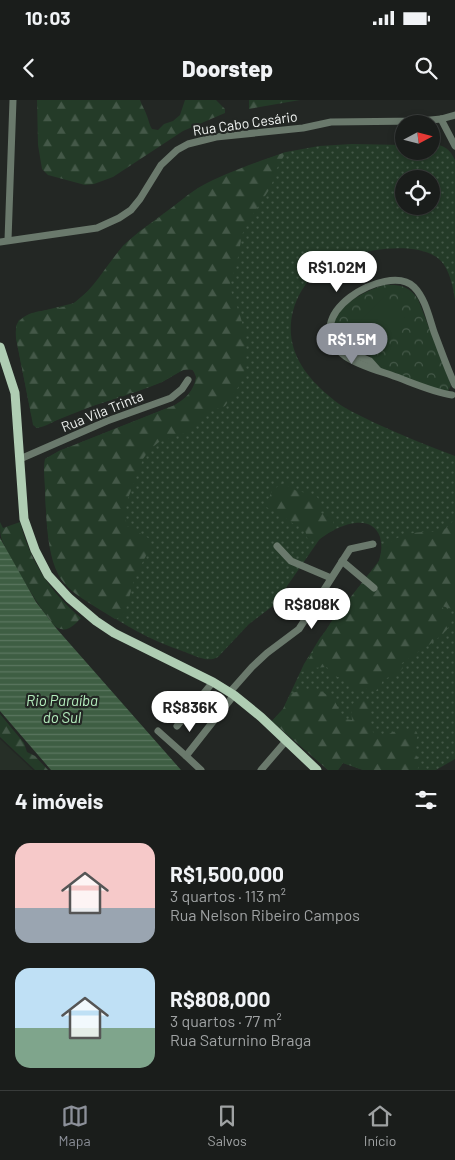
<!DOCTYPE html>
<html lang="pt">
<head>
<meta charset="utf-8">
<style>
  body { margin:0; font-family:Barlow,sans-serif; background:#272a28; color:#f1f3f6; height:100vh; display:flex; flex-direction:column; font-size:19px; white-space:nowrap }
  * { box-sizing:border-box; margin:0 }
  p { font-size:16px; color:#9fa2a3 }
  .icon { flex:none; width:28px; height:28px; fill:none; stroke:currentColor; stroke-width:2; stroke-linecap:round; stroke-linejoin:round }
  .map { position:relative; height:670px; overflow:hidden }
  .side { display:flex; flex-direction:column; background:#1a1d1b; flex:1 }
  .side>* { flex:none }
  .needle { width:32px; rotate:83deg }
  .buttons { position:absolute; left:395px; top:15px; display:grid; gap:10px }
  .buttons a { display:grid; place-items:center; width:45px; height:45px; border-radius:50%; background:#1a1d1b; box-shadow:0 2px 8px #0003,0 0 0 1px #383b3a; font-size:25px }
  .price { position:absolute; translate:-50% -42px; padding:0 11px; border-radius:18px; background:#fff; color:#222; font-size:16px; line-height:32px; filter:drop-shadow(0 1px 2px #0008) }
  .price::after { content:''; position:absolute; left:50%; top:30px; width:15px; height:11px; margin-left:-8px; background:inherit; clip-path:polygon(0 0,100% 0,50% 100%) }
  .price.active { background:#8c9099; color:#fff }
  ul { padding:0; list-style:none }
  li { display:flex; align-items:center; gap:15px; height:125px; padding:0 15px }
  li span { display:grid; place-items:center; flex:none; width:140px; height:100px; border-radius:15px; color:#555 }
  li>.icon { margin-inline-start:auto }
  span .icon { width:60px; height:60px; fill:#fffc; stroke-width:1 }
  li b { font-size:21px }
  h2 { display:flex; justify-content:space-between; align-items:center; height:60px; padding:0 15px; font-size:21px }
  .status { display:flex; justify-content:space-between; align-items:center; height:35px; padding:0 25px; background:#1a1d1b; direction:ltr }
  .status svg { height:14px; fill:currentColor }
  header { display:flex; justify-content:space-between; align-items:center; height:65px; padding:0 15px; background:#1a1d1b; font-size:22px; font-weight:800 }
  .tab-bar { display:flex; justify-content:space-around; align-items:center; height:70px; border-top:1px solid #383b3a; background:#1a1d1b; font-size:14px; color:#9fa2a3 }
  .tab-bar a { display:grid; justify-items:center; gap:2px }
  .tab-bar .active { color:#8c9099 }
  .map>svg:first-child { display:block }
  .built { fill:#262f27 }
  .grass { fill:url(#grass-dots); fill-rule:evenodd }
  .forest { fill:url(#forest-firs) }
  .park { fill:url(#park-crowns) }
  .pitch { fill:#243b28 }
  .water { fill:url(#water-rules) }
  .lines { fill:none; stroke-linecap:round; stroke-linejoin:round }
  .minor { stroke:#6a796c; stroke-width:7 }
  .major { stroke:#afcdb3; stroke-width:9 }
  .labels { text-anchor:middle; dominant-baseline:central; stroke-width:4.5; stroke-linejoin:round; paint-order:stroke }
  .street-label { font-size:14px; fill:#f0f3f1; stroke:#232724 }
  .water-label { font-size:15px; font-style:italic; fill:#b4ecbd; stroke:#232724 }
</style>
</head>
<body>
<div class="status"><b>10:03</b><svg viewBox="0 0 49 12"><path d="M0 12V9h3v3zM5 12V6h3v6zM10 12V3h3v9zM15 12V0h3v12zM26 1h20v11H26zM47 4h2v5h-2z"/></svg></div>
<header><svg class="icon" aria-label="back" viewBox="0 0 24 24"><path d="M15 5l-7 7 7 7"/></svg>Doorstep<svg class="icon" aria-label="search" viewBox="0 0 24 24"><circle cx="10" cy="10" r="6"/><path d="M15 15l6 6"/></svg></header>
<div class="map">
<svg width="455" height="670" viewBox="0 0 455 670">
  <defs>
    <pattern id="grass-dots" width="8" height="8" patternUnits="userSpaceOnUse" patternTransform="scale(1.25)"><rect width="8" height="8" fill="#243b28"/><path d="M2 2h.1M6 6h.1" fill="none" stroke="#445848" stroke-width="1.8" stroke-linecap="round"/></pattern>
    <pattern id="forest-firs" width="22" height="20" patternUnits="userSpaceOnUse" patternTransform="scale(1.25)"><rect width="22" height="20" fill="#243b28"/><path d="M5 1l3.5 6h-7zM16 11l3.5 6h-7z" fill="#445848"/></pattern>
    <pattern id="park-crowns" width="20" height="18" patternUnits="userSpaceOnUse" patternTransform="scale(1.25)"><rect width="20" height="18" fill="#243b28"/><path d="M2 6a3 3 0 1 1 6 0M12 15a3 3 0 1 1 6 0" fill="none" stroke="#445848"/></pattern>
    <pattern id="water-rules" width="6" height="5" patternUnits="userSpaceOnUse" patternTransform="scale(1.25)"><rect width="6" height="5" fill="#3e5e43"/><path d="M0 2.5h6" fill="none" stroke="#5a765f"/></pattern>
  </defs>
  <rect width="100%" height="100%" fill="#232724"/>
  <path class="built" d="M0,639L33,670H0Z"/>
  <path class="grass" d="M352,44L404,45V51H431V44C443,44 450,49 455,60V200C453,187 450,171 441,161C417,136 340,152 316,173C305,183 297,196 293,211C284,247 303,274 329,296C342,308 359,315 375,323C401,335 428,346 455,356V659L436,670H363L343,663L338,670H328L272,621L283,609L304,564L320,538L379,461C382,453 382,445 380,437C371,410 333,427 319,440L274,505L249,524L218,557C208,563 195,556 185,552C149,540 122,524 90,502C79,495 66,488 59,475C45,448 46,400 44,369L45,359L59,351L175,305C186,299 194,290 196,277L193,270C182,267 172,277 162,282C131,295 99,303 67,315C58,319 44,328 36,328L31,314L16,238V226L19,220L30,214L74,203L94,186L123,146L140,131L197,89L248,66L286,52L319,46ZM404,79H431V106H404Z"/>
  <g class="forest">
    <path d="M37,0H140C142,6 145,10 147,16C149,21 149,24 152,29L158,30L164,24L173,21L180,15L185,0H216L225,9V13L183,31L113,77L94,84L85,85L48,75L42,69L38,45Z"/>
    <path d="M249,0H300L249,9Z"/>
    <path d="M286,52L276,70L273,81L269,90L251,117L242,135L236,168L230,181L231,191L239,212L246,236V257L244,274L239,286L225,306L208,312L188,332L159,342L149,350L143,359L127,401L125,416L127,426L150,439L151,446L135,477L125,512L121,517L115,519C100,509 76,497 64,483C43,458 47,401 44,369L45,359L59,351L175,305C186,299 198,287 196,273L191,269L183,270L162,282L95,305L37,328L33,325L31,314L16,238C13,202 57,216 77,201C96,186 107,164 123,146C134,135 146,127 159,118C172,108 184,97 198,88C224,73 257,62 286,52Z"/>
    <path d="M282,383L297,391L312,394L317,397L319,400L320,413L329,416L333,419L334,430C325,434 319,442 308,441C304,419 297,431 285,417H280L273,410L266,407L265,401L269,398L272,391Z"/>
    <path d="M455,418V510L442,506L445,512L452,518C453,534 413,554 401,564L403,568C397,576 391,575 383,580L378,591H369L365,587L362,590L356,592L348,585L345,577H332L327,567L312,568L301,572L331,522L379,461L382,448C391,441 402,434 414,433C435,429 440,439 455,418Z"/>
    <path d="M0,422L3,428L20,422C30,461 50,492 81,518C75,524 68,533 58,528C48,524 5,451 1,437C0,433 0,427 0,422Z"/>
    <path d="M315,588L333,598L344,619L352,620L351,606L355,601L365,600L369,602C373,611 367,620 372,630C378,642 392,632 401,629C405,628 412,630 416,631L418,635L413,650C417,657 422,663 417,670H363L343,663L338,670H328L272,621L283,609L291,593Z"/>
    <path d="M0,614L24,643L27,652L35,656L48,670H35L0,637Z"/>
  </g>
  <path class="park" d="M384,185C399,184 409,186 418,199L451,285L448,292L445,293L381,269C375,262 371,256 363,252C353,248 343,248 336,240C323,211 362,192 384,185Z"/>
  <path class="pitch" d="M384,197L405,217L377,246L356,225Z"/>
  <path class="water" d="M0,438L36,502L56,528L181,670H51L0,611Z"/>
  <g class="lines">
    <g class="minor">
      <path d="M441,19L455,46"/>
      <path d="M8,140L13,0"/>
      <path d="M0,142L97,128L119,118L131,110L140,99L161,65L177,50L188,44L216,37L303,28L331,22L420,21L441,19L455,15"/>
      <path d="M338,247L370,261L378,270"/>
      <path d="M452,295C432,292 411,282 391,275C376,270 358,265 345,256C293,217 388,161 414,187C425,198 429,217 434,232C441,250 447,268 455,285"/>
      <path d="M20,359L107,321L171,298L182,289L188,280"/>
      <path d="M277,446L291,461L331,478"/>
      <path d="M342,461L374,488"/>
      <path d="M229,593L252,567L267,553L299,529L350,449L373,444"/>
      <path d="M177,626L213,582"/>
      <path d="M158,631L186,656"/>
      <path d="M201,670L186,656L234,595"/>
      <path d="M261,670L286,641"/>
    </g>
    <path class="major" d="M0,247L15,293L24,419L35,450L48,475L69,498L96,521L114,533L213,582L234,595L261,617L317,670"/>
  </g>
  <g class="labels">
    <g class="street-label">
      <text transform="translate(245 23) rotate(-8)">Rua Cabo Cesário</text>
      <text transform="translate(102 311) rotate(-22)">Rua Vila Trinta</text>
    </g>
    <g class="water-label">
      <text x="62" y="600">Rio Paraíba<tspan x="62" dy="17">do Sul</tspan></text>
    </g>
  </g>
</svg>
<div class="buttons">
<a><svg class="needle" viewBox="-14 -14 28 28"><path d="M0-13l5 13h-10z" fill="#e53935"/><path d="M0 13l5-13h-10z" fill="#9fa2a3"/></svg></a>
<a><svg class="icon" aria-label="locate" viewBox="0 0 24 24"><circle cx="12" cy="12" r="6"/><path d="M12 2v4M12 18v4M2 12h4M18 12h4"/></svg></a>
</div>
<b class="price" style="left:337px;top:193px">R$1.02M</b>
<b class="price active" style="left:352px;top:265px">R$1.5M</b>
<b class="price" style="left:312px;top:530px">R$808K</b>
<b class="price" style="left:190px;top:633px">R$836K</b>
</div>
<section class="side">
<h2>4 imóveis<svg class="icon" aria-label="filters" viewBox="0 0 24 24"><path d="M4 7h16M4 17h16"/><circle cx="9" cy="7" r="2"/><circle cx="15" cy="17" r="2"/></svg></h2>
<ul>
<li><span style="background:linear-gradient(#f6c9c9 65%,#9aa5b1 0)"><svg class="icon" aria-label="home" viewBox="0 0 24 24"><path d="M3 11l9-7 9 7M6 9v11h12V9"/></svg></span><div><b>R$1,500,000</b><p>3 quartos · 113 m²</p><p>Rua Nelson Ribeiro Campos</p></div></li>
<li><span style="background:linear-gradient(#bfe0f5 60%,#7fa58c 0)"><svg class="icon" aria-label="home" viewBox="0 0 24 24"><path d="M3 11l9-7 9 7M6 9v11h12V9"/></svg></span><div><b>R$808,000</b><p>3 quartos · 77 m²</p><p>Rua Saturnino Braga</p></div></li>
</ul>
</section>
<nav class="tab-bar">
<a class="active"><svg class="icon" aria-label="map" viewBox="0 0 24 24"><path d="M3 6l6-2 6 2 6-2v14l-6 2-6-2-6 2zM9 4v14M15 6v14"/></svg>Mapa</a>
<a><svg class="icon" aria-label="saved" viewBox="0 0 24 24"><path d="M7 4h10v16l-5-4-5 4z"/></svg>Salvos</a>
<a><svg class="icon" aria-label="home" viewBox="0 0 24 24"><path d="M3 11l9-7 9 7M6 9v11h12V9"/></svg>Início</a>
</nav>
</body>
</html>
